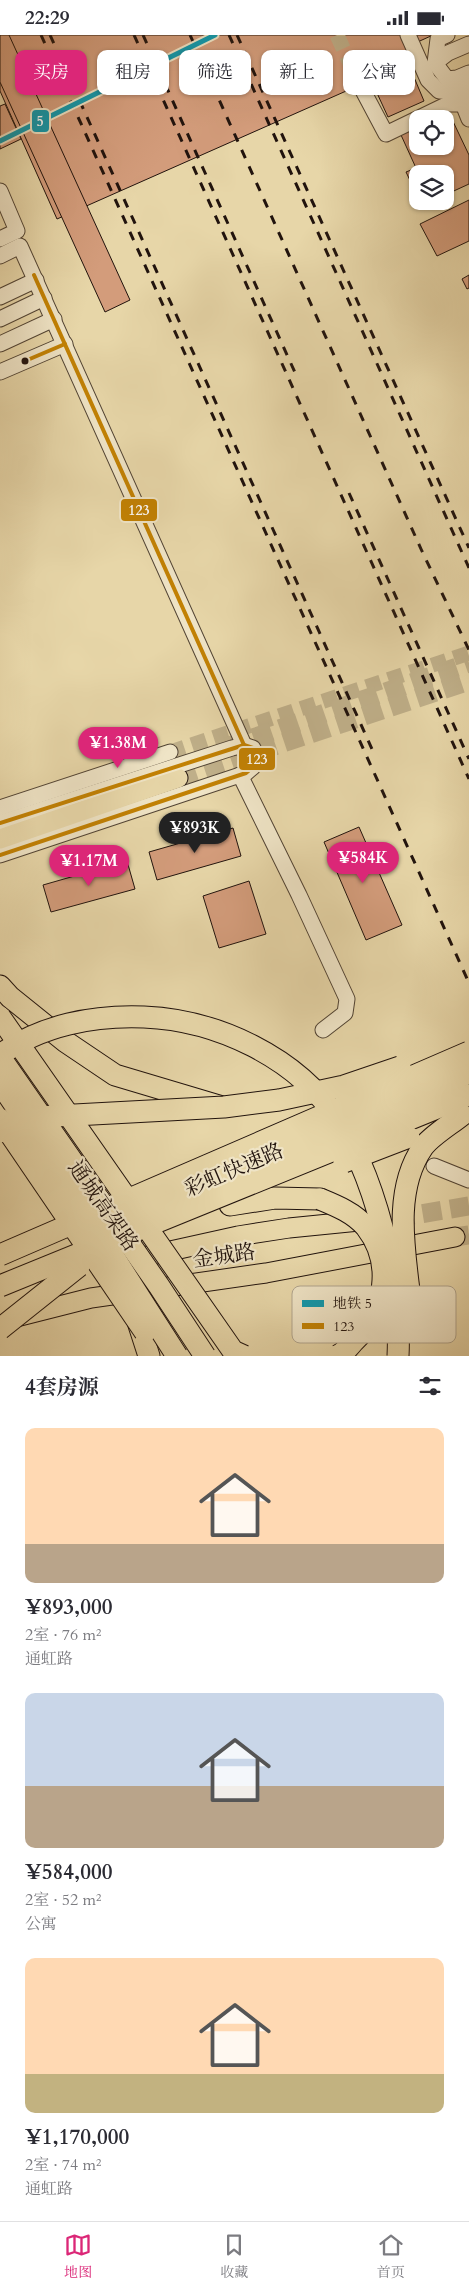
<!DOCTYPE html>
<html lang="zh">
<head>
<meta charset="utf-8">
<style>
  body { margin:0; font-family:Cardo,"Noto Serif SC",serif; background:#f2f2f3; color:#2b2b33; height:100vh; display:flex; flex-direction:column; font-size:19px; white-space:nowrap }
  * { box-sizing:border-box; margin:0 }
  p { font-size:16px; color:#7c7c81 }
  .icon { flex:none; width:28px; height:28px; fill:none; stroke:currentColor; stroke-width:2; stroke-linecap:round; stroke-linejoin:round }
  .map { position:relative; height:1321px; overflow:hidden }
  .drawer { display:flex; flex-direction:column; background:#fff; flex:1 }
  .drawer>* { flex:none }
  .hud { position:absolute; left:15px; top:15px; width:440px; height:45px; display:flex; gap:10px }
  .controls { position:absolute; left:409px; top:75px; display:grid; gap:10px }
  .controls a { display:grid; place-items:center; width:45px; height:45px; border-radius:10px; background:#fff; box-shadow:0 1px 4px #0004; font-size:25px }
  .price { position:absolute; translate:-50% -42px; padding:0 11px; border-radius:18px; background:#db2777; color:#fff; font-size:16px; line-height:32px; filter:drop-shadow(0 1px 2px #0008) }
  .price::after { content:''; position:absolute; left:50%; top:30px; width:15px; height:11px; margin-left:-8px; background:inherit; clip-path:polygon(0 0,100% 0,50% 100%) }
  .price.current { background:#222; color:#fff }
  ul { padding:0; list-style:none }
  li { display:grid; align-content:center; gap:10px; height:265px; padding:0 25px }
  li span { display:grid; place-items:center; height:155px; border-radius:10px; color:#555 }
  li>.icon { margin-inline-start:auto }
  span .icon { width:90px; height:90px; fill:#fffc; stroke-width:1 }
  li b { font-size:21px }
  h2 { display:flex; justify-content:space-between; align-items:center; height:60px; padding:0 25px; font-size:21px }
  .chip { padding:0 18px; border-radius:10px; background:#fff; box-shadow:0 1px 4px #0004; font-size:18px; line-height:45px }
  .chip.current { background:#db2777; color:#fff }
  .status { display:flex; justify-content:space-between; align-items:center; height:35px; padding:0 25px; background:#fff; direction:ltr }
  .status svg { height:14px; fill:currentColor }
  .tab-bar { display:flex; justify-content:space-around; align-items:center; height:70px; border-top:1px solid #e1e1e2; background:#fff; font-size:14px; color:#7c7c81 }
  .tab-bar a { display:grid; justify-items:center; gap:2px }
  .tab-bar .current { color:#db2777 }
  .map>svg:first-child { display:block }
  .building { fill:#d39c7b; stroke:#21130d }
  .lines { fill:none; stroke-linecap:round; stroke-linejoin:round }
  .minor-tunnel { stroke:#bfaf89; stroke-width:15; stroke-dasharray:15 8; stroke-linecap:butt }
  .major-tunnel { stroke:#bfaf89; stroke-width:19; stroke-dasharray:19 9; stroke-linecap:butt }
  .minor-casing { stroke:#524434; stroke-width:17 }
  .major-casing { stroke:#21130d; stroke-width:21 }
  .highway-casing { stroke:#21130d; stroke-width:23 }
  .minor { stroke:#efe4c6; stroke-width:15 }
  .major { stroke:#e7d6a8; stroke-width:19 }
  .highway { stroke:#e7d6a8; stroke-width:21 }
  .rail { stroke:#21130d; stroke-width:3; stroke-dasharray:9 9; stroke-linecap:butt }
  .highway-bridge-casing { stroke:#21130d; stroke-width:23; stroke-linecap:butt }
  .highway-bridge { stroke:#e7d6a8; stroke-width:21 }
  .bus-1-casing { stroke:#efe4c6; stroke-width:8 }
  .bus-1 { stroke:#c28103; stroke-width:4 }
  .metro-1-casing { stroke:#efe4c6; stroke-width:9 }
  .metro-1 { stroke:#1098ac; stroke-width:5 }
  .bus-dot { fill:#21130d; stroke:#efe4c6; stroke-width:2 }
  .labels { text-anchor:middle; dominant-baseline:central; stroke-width:4.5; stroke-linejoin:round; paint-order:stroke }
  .street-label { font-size:21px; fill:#21130d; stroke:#efe4c6 }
  .key { fill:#efe4c6; stroke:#b1a58e; stroke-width:1 }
  .key-label { font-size:14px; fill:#21130d }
  .line-badge { stroke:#efe4c6; stroke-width:2 }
  .badge-label { font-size:14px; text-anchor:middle; font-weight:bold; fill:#fff }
</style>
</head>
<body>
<div class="status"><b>22:29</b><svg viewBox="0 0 49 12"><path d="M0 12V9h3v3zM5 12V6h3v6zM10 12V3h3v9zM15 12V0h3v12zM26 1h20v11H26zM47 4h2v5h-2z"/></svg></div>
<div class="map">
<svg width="469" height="1321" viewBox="0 0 469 1321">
  <rect width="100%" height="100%" fill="#e7d6a8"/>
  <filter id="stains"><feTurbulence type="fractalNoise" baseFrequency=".004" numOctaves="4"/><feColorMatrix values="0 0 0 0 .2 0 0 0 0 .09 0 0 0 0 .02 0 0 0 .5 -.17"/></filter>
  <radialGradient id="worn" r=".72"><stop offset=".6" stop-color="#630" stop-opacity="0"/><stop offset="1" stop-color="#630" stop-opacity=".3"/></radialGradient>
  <g class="building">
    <path d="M0,0H407L418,24L408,28L424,66L388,82L371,45L57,184L0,56Z"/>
    <path d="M0,0H9L130,265L105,277L0,47Z"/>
    <path d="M407,0H433L411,10Z"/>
    <path d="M5,69L21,104L0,114V71Z"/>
    <path d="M449,78L469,120V149L445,160V139H418V162L406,137L416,133L401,100L418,92V111H445V84H436Z"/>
    <path d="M469,165V206L437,221L420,189Z"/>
    <path d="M469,240V253L467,254L462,244Z"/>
    <path d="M359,792L402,890L366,905L324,807Z"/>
    <path d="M233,793L241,821L157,845L149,817Z"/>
    <path d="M127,826L135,854L51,877L43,850Z"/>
    <path d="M249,846L266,899L219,913L203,861Z"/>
  </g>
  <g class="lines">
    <g class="minor-tunnel">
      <path d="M337,0L360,50"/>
      <path d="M170,717L469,618"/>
    </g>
    <g class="major-tunnel">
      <path d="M227,712L469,628"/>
      <path d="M178,743L469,646"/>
      <path d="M395,1183L469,1171"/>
      <path d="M455,1202L469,1200"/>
    </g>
    <defs>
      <g id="minor">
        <path d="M408,0L428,45L439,56L459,57L469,52"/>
        <path d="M447,0L438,4L435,28L447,44L457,43L469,38"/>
        <path d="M435,28L448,18L469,9"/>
        <path d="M360,50L386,99L448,69H463"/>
        <path d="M469,66L463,69L469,84"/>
        <path d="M0,156L17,196L0,204"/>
        <path d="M0,221L20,211L244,710"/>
        <path d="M0,262L36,245"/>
        <path d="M0,284L44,263"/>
        <path d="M0,309L54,284"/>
        <path d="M0,337L65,309"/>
        <path d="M240,740L299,860L347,964L345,978L323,995"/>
        <path d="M0,773L170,717"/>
        <path d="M0,788L232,713L244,710L253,713L257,724L253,732L246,738L0,820"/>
        <path d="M434,1131L469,1145"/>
      </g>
      <g id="major">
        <path d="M0,804L178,743"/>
        <path d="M125,1226L238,1201L289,1193L369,1185"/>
        <path d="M16,1282L91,1263L266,1238L455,1202"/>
      </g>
      <g id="highway">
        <path d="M0,951L10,962L66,1007L115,1040L219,1071"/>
        <path d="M230,1170L275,1163L320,1164"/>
        <path d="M138,1287L149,1321"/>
      </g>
    </defs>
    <use href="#minor" class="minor-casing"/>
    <use href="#major" class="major-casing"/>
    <use href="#highway" class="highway-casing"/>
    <use href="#minor" class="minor"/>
    <use href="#major" class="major"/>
    <use href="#highway" class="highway"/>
    <g class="rail">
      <path d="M41,0L469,948"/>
      <path d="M50,0L372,714"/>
      <path d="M134,0L469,744"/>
      <path d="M143,0L297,342"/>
      <path d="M190,0L421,514L469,615"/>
      <path d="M229,0L469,533"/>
      <path d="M237,0L469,513"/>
      <path d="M349,458L469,724"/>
    </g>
    <defs>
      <g id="highway-bridge">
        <path d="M0,982L233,1316L244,1321"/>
        <path d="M0,1020C41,990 94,980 144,982C217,985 297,1022 338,1085C362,1123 377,1168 387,1212C394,1249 400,1284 398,1321"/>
        <path d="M0,1022L159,1251L205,1321"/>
        <path d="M0,1048L50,1122L177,1321"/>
        <path d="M0,1084L145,1297"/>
        <path d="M0,1097L37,1082L224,1072L279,1065L344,1051L400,1032"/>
        <path d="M344,1127L409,1102"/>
        <path d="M320,1164C337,1171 354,1178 366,1192C394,1228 386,1276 354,1306C349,1312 344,1318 337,1321"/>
        <path d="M91,1196L469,1038"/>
        <path d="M0,1220L469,1017"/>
        <path d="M0,1251L469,1060"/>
        <path d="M411,1273C406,1222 391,1158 423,1112C431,1101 451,1089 462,1080"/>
        <path d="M0,1294L79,1231"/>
      </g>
    </defs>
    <use href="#highway-bridge" class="highway-bridge-casing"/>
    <use href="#highway-bridge" class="highway-bridge"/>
    <defs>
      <g id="bus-1">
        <path d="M34,240L244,710"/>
        <path d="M25,326L65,309"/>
        <path d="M0,788L244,710L253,713L257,724L253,732L246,738L0,820"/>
      </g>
    </defs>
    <use href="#bus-1" class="bus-1-casing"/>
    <use href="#bus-1" class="bus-1"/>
    <defs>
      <path id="metro-1" d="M0,106L215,0"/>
    </defs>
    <use href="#metro-1" class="metro-1-casing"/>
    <use href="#metro-1" class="metro-1"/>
  </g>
  <circle class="bus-dot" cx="25" cy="326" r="4.5"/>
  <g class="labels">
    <g class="street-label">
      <text transform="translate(234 1135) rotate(-23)">彩虹快速路</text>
      <text transform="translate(103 1171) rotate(55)">通城高架路</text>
      <text transform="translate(224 1221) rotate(-8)">金城路</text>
    </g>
  </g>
  <rect x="292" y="1251" width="164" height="57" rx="8" class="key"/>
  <rect x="302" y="1265" width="22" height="7" fill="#1098ac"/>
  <rect x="302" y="1288" width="22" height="6" fill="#c28103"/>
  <g class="key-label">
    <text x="333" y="1273">地铁 5</text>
    <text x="333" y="1296">123</text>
  </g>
  <g class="line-badge">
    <rect x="31" y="74" width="19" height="24" rx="5" fill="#1098ac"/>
    <rect x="120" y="463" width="38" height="24" rx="5" fill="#c28103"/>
    <rect x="238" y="712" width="38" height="24" rx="5" fill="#c28103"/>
  </g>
  <g class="badge-label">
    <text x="40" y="91">5</text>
    <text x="139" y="480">123</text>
    <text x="257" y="729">123</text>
  </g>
  <rect width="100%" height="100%" filter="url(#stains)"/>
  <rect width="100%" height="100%" fill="url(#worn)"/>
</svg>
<div class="controls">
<a><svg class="icon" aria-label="locate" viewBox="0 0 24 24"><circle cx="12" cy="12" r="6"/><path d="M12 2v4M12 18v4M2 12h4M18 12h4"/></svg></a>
<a><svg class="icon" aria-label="layers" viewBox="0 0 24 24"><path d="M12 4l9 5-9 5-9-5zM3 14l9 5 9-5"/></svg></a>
</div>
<b class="price" style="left:118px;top:734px">¥1.38M</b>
<b class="price current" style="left:195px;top:819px">¥893K</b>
<b class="price" style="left:363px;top:849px">¥584K</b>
<b class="price" style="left:89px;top:852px">¥1.17M</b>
<div class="hud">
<a class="chip current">买房</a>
<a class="chip">租房</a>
<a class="chip">筛选</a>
<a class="chip">新上</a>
<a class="chip">公寓</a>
</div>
</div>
<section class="drawer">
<h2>4套房源<svg class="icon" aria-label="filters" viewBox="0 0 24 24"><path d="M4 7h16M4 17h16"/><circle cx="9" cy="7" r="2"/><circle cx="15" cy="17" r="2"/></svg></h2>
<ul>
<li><span style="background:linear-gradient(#ffd9b3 75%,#b9a48a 0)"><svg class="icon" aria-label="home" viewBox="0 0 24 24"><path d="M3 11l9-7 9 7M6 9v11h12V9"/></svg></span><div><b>¥893,000</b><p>2室 · 76 m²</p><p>通虹路</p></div></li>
<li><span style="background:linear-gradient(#c9d6e8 60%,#b9a48a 0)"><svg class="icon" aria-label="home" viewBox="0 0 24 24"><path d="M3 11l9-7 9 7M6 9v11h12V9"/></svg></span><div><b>¥584,000</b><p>2室 · 52 m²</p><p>公寓</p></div></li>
<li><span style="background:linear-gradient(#ffd9b3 75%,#c2b280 0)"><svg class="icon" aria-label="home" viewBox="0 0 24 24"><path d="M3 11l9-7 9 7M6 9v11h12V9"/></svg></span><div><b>¥1,170,000</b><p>2室 · 74 m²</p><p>通虹路</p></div></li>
</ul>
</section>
<nav class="tab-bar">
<a class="current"><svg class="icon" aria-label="map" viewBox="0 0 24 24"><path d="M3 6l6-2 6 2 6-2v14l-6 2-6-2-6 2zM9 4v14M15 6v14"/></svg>地图</a>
<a><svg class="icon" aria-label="saved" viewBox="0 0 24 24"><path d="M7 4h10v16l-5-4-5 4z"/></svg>收藏</a>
<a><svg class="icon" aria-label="home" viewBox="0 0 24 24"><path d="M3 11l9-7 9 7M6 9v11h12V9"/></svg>首页</a>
</nav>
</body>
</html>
